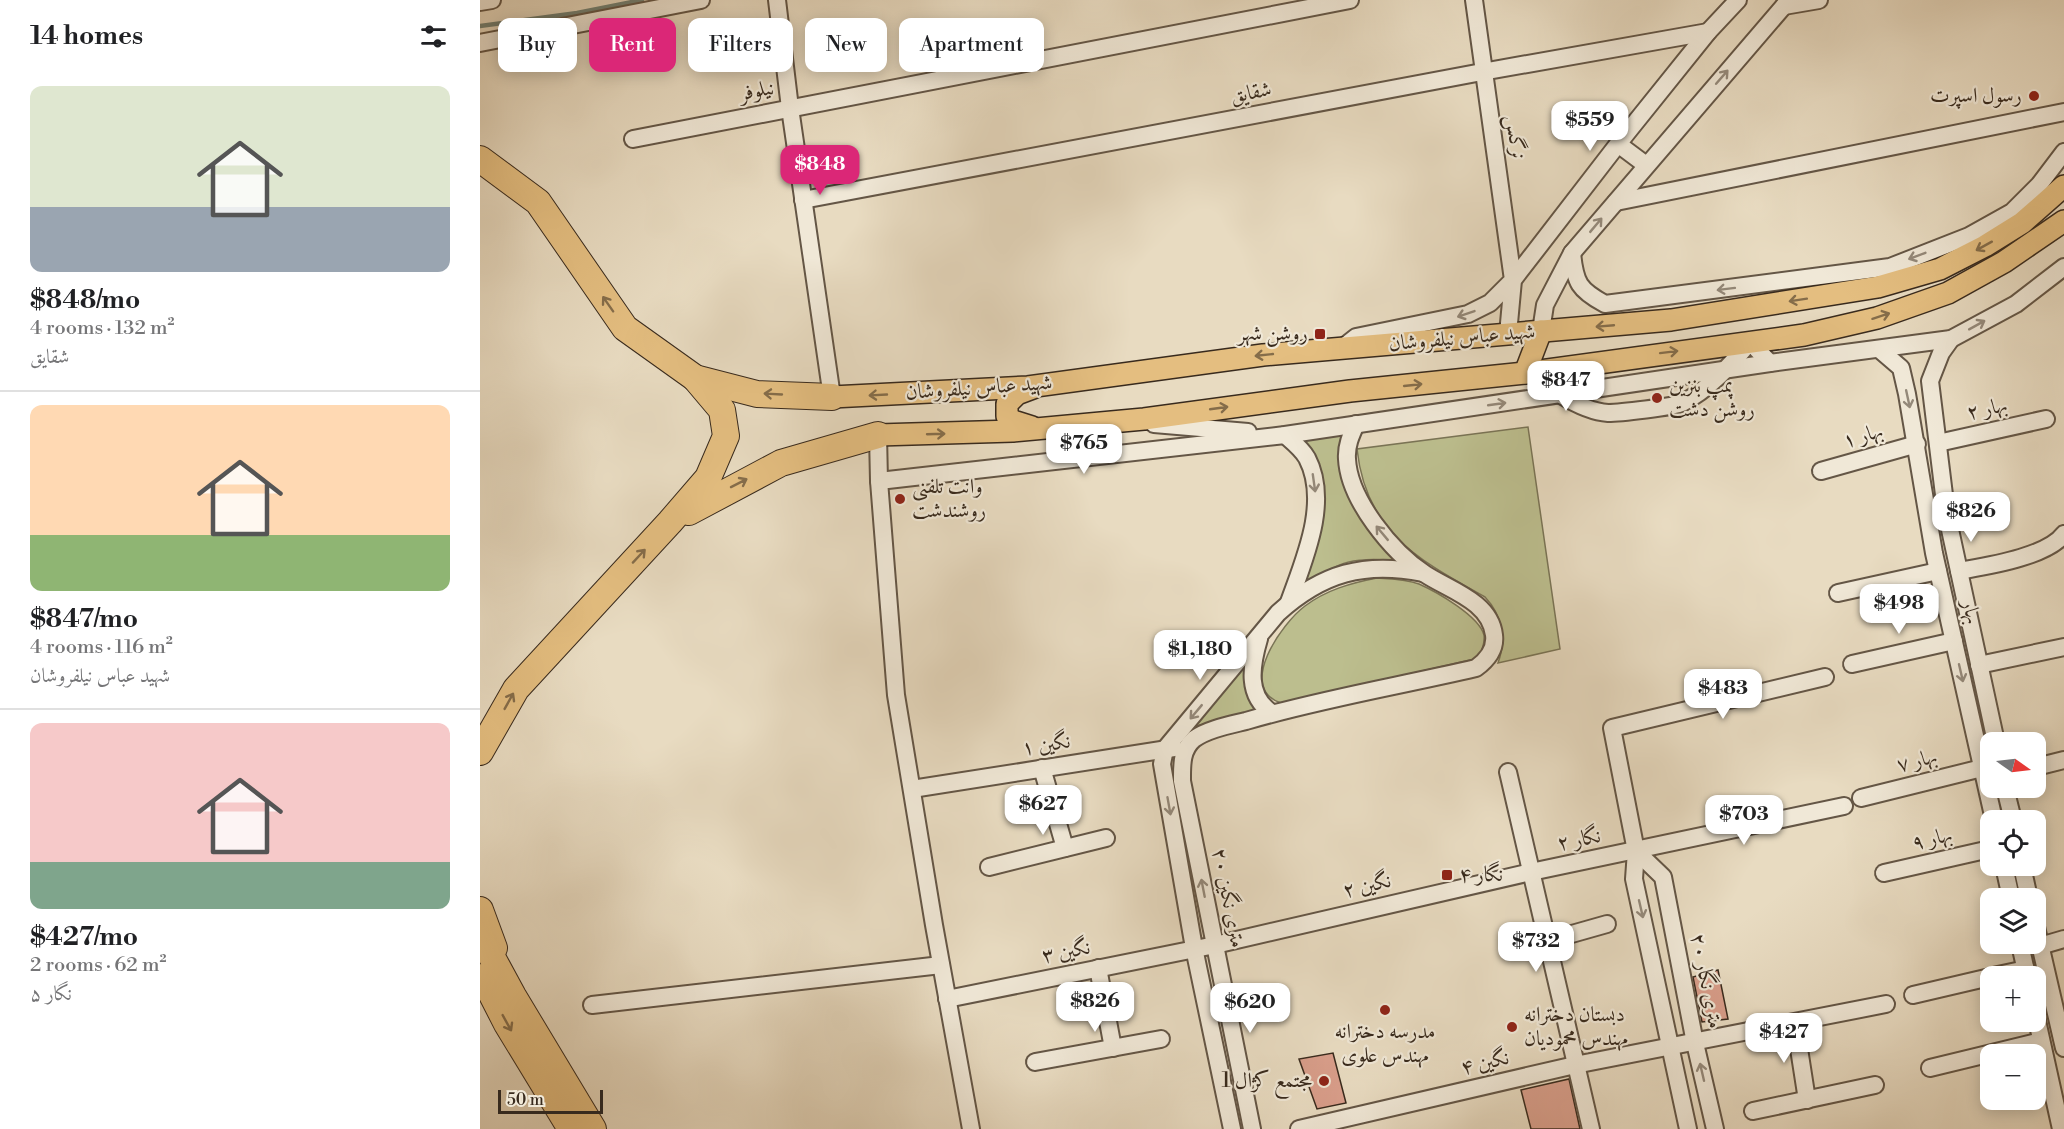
<!DOCTYPE html>
<html lang="en">
<head>
<meta charset="utf-8">
<style>
  body { margin:0; font-family:"Libre Bodoni",Amiri,serif; background:#f6f6f6; color:#202124; height:100vh; display:flex; flex-direction:column; font-size:22px; white-space:nowrap }
  * { box-sizing:border-box; margin:0 }
  p { font-size:20px; color:#757577 }
  .icon { flex:none; width:33px; height:33px; fill:none; stroke:currentColor; stroke-width:2; stroke-linecap:round; stroke-linejoin:round }
  .map { position:relative; flex:1; overflow:hidden }
  .drawer { display:flex; flex-direction:column; background:#fff; width:480px }
  .drawer>* { flex:none }
  .top-card { position:absolute; left:18px; top:18px; width:570px; height:54px; display:flex; gap:12px }
  .needle { width:39px; rotate:104deg }
  .fabs { position:absolute; left:1500px; top:732px; display:grid; gap:12px }
  .fabs a { display:grid; place-items:center; width:66px; height:66px; border-radius:12px; background:#fff; box-shadow:0 3px 15px #0003; font-size:30px }
  .scale { position:absolute; left:18px; bottom:15px; width:105px; box-sizing:border-box; padding-left:6px; border:3px solid #382a1d; border-top:0; font-size:16px; line-height:21px; white-space:nowrap; color:#382a1d; -webkit-text-stroke:4px #f0e8d7; paint-order:stroke }
  .price { position:absolute; translate:-50% -51px; padding:0 14px; border-radius:12px; background:#fff; color:#222; font-size:20px; line-height:39px; filter:drop-shadow(0 2px 3px #0008) }
  .price::after { content:''; position:absolute; left:50%; top:36px; width:18px; height:14px; margin-left:-9px; background:inherit; clip-path:polygon(0 0,100% 0,50% 100%) }
  .price.active { background:#db2777; color:#fff }
  ul { padding:0; list-style:none }
  li { display:grid; align-content:center; gap:12px; height:318px; padding:0 30px }
  li+li { border-top:2px solid #e0e0e0 }
  li span { display:grid; place-items:center; height:186px; border-radius:12px; color:#555 }
  li>.icon { margin-inline-start:auto }
  span .icon { width:108px; height:108px; fill:#fffc; stroke-width:1 }
  li b { font-size:26px }
  h2 { display:flex; justify-content:space-between; align-items:center; height:72px; padding:0 30px; font-size:26px }
  .chip { padding:0 21px; border-radius:12px; background:#fff; box-shadow:0 3px 15px #0003; font-size:21px; line-height:54px }
  .chip.active { background:#db2777; color:#fff }
  main { display:flex; flex:1; min-height:0 }
  .map>svg:first-child { display:block }
  .green { fill:#bcbe8e; stroke:#7a7456; stroke-width:1.5 }
  .lines { fill:none; stroke-linecap:round; stroke-linejoin:round }
  .stream { stroke:#718175; stroke-width:4.5 }
  .building { fill:#da9f8c; stroke:#382a1d; stroke-width:1.5 }
  .minor-casing { stroke:#645646; stroke-width:20 }
  .major-casing { stroke:#382a1d; stroke-width:24 }
  .highway-casing { stroke:#382a1d; stroke-width:28 }
  .minor { stroke:#f0e8d7; stroke-width:16 }
  .major { stroke:#e4be80; stroke-width:21 }
  .highway { stroke:#e4be80; stroke-width:26 }
  .oneway { stroke:#94897a }
  .oneway2 { stroke:#856d4a }
  .poi-dot { fill:#8f2418; stroke:#f0e8d7; stroke-width:2 }
  .labels { text-anchor:middle; dominant-baseline:central; stroke-width:4.5; stroke-linejoin:round; paint-order:stroke }
  .street-label { font-size:21px; fill:#382a1d; stroke:#f0e8d7 }
  .poi-label { font-size:21px; fill:#382a1d; stroke:#f0e8d7; text-anchor:start }
</style>
</head>
<body>
<main>
<section class="drawer">
<h2>14 homes<svg class="icon" aria-label="filters" viewBox="0 0 24 24"><path d="M4 7h16M4 17h16"/><circle cx="9" cy="7" r="2"/><circle cx="15" cy="17" r="2"/></svg></h2>
<ul>
<li><span style="background:linear-gradient(#dfe7d0 65%,#9aa5b1 0)"><svg class="icon" aria-label="home" viewBox="0 0 24 24"><path d="M3 11l9-7 9 7M6 9v11h12V9"/></svg></span><div><b>$848/mo</b><p>4 rooms · 132 m²</p><p>شقایق</p></div></li>
<li><span style="background:linear-gradient(#ffd9b3 70%,#8fb573 0)"><svg class="icon" aria-label="home" viewBox="0 0 24 24"><path d="M3 11l9-7 9 7M6 9v11h12V9"/></svg></span><div><b>$847/mo</b><p>4 rooms · 116 m²</p><p>شهید عباس نیلفروشان</p></div></li>
<li><span style="background:linear-gradient(#f6c9c9 75%,#7fa58c 0)"><svg class="icon" aria-label="home" viewBox="0 0 24 24"><path d="M3 11l9-7 9 7M6 9v11h12V9"/></svg></span><div><b>$427/mo</b><p>2 rooms · 62 m²</p><p>نگار ۵</p></div></li>
</ul>
</section>
<div class="map">
<svg width="1584" height="1129" viewBox="0 0 1584 1129">
  <rect width="100%" height="100%" fill="#e8dbc1"/>
  <filter id="stains"><feTurbulence type="fractalNoise" baseFrequency=".00333" numOctaves="4"/><feColorMatrix values="0 0 0 0 .2 0 0 0 0 .09 0 0 0 0 .02 0 0 0 .5 -.17"/></filter>
  <radialGradient id="worn" r=".72"><stop offset=".6" stop-color="#630" stop-opacity="0"/><stop offset="1" stop-color="#630" stop-opacity=".3"/></radialGradient>
  <g class="green">
    <path d="M1048,427L1080,649L1018,663C1027,639 1022,615 1005,597C939,560 886,533 877,449Z"/>
    <path d="M864,430C851,483 880,528 919,561C874,556 860,561 823,585C839,530 860,489 821,438Z"/>
    <path d="M897,578C911,579 925,579 939,584C957,592 999,616 1004,635C1005,643 1002,651 999,658L801,703C756,688 802,623 825,606C846,590 871,583 897,578Z"/>
    <path d="M768,663C768,681 765,697 778,711L712,727Z"/>
  </g>
  <g class="lines">
    <path class="stream" d="M0,26L97,13L162,0"/>
  </g>
  <g class="building">
    <path d="M1238,970L1248,1019L1222,1022L1213,977Z"/>
    <path d="M853,1053L866,1103L837,1109L819,1059Z"/>
    <path d="M1089,1079L1100,1129H1051L1041,1090Z"/>
  </g>
  <g class="lines">
    <defs>
      <g id="minor">
        <path d="M297,0L310,108L352,397"/>
        <path d="M0,2L12,0"/>
        <path d="M1304,6L1339,0"/>
        <path d="M0,43L221,0"/>
        <path d="M153,139L870,0"/>
        <path d="M1138,144L1166,165"/>
        <path d="M323,200L1002,72L1228,32"/>
        <path d="M1136,202L1584,112"/>
        <path d="M1092,253C1095,283 1099,290 1125,304L1410,267L1489,236L1532,212L1559,185L1584,152"/>
        <path d="M1061,331L1065,305L1092,253L1309,0"/>
        <path d="M1028,334L1033,280L1138,144L1228,32L1258,0"/>
        <path d="M1471,339L1461,353L1450,381L1466,511L1516,742"/>
        <path d="M862,348L876,337L988,314L1010,303L1033,280L994,0"/>
        <path d="M1400,350L1421,368L1427,394L1454,553L1514,820"/>
        <path d="M1081,395C1094,403 1113,412 1128,413C1139,413 1193,407 1202,403C1230,389 1250,365 1270,342L1290,363"/>
        <path d="M674,424L768,432"/>
        <path d="M398,435L399,481L416,695L454,925L491,1129"/>
        <path d="M805,435C813,442 822,449 827,458C850,502 824,560 809,602"/>
        <path d="M1458,443L1566,419"/>
        <path d="M1341,471L1437,444"/>
        <path d="M399,481L805,435L1290,363L1471,339L1536,304L1584,267"/>
        <path d="M1479,571C1506,566 1567,557 1584,534"/>
        <path d="M1358,593L1458,571"/>
        <path d="M779,639C771,666 766,696 792,713"/>
        <path d="M1372,664L1474,641"/>
        <path d="M1499,665L1584,647"/>
        <path d="M1556,767L1584,760"/>
        <path d="M562,768L585,848"/>
        <path d="M1028,772L1111,1129"/>
        <path d="M1525,788L1533,820"/>
        <path d="M432,789L694,748"/>
        <path d="M1381,798L1502,768"/>
        <path d="M1156,851L1183,877L1215,1043L1235,1129"/>
        <path d="M1524,866L1531,898"/>
        <path d="M1542,866L1549,898"/>
        <path d="M509,867L626,838"/>
        <path d="M1404,873L1510,849"/>
        <path d="M1556,927L1584,1048"/>
        <path d="M1067,941L1127,924"/>
        <path d="M1540,944L1547,976"/>
        <path d="M1560,946L1584,939"/>
        <path d="M618,968L633,1048"/>
        <path d="M1513,976L1546,969"/>
        <path d="M1433,995L1510,977"/>
        <path d="M467,999L735,945L1051,872L1364,806"/>
        <path d="M112,1005L461,965"/>
        <path d="M1556,1016L1581,1129"/>
        <path d="M1315,1023L1327,1100"/>
        <path d="M555,1062L681,1039"/>
        <path d="M1450,1068L1561,1041"/>
        <path d="M1273,1111L1395,1085"/>
        <path d="M752,1129L714,948L682,764L685,749L798,613C842,573 885,561 943,573"/>
        <path d="M772,1129L702,781C702,766 701,750 714,739C728,729 750,725 766,721C841,699 919,686 996,668C1007,660 1016,650 1014,635C1010,601 969,590 945,574C912,552 869,500 867,459C866,446 871,435 876,424"/>
        <path d="M819,1129L1095,1065L1406,1004"/>
        <path d="M1208,1129L1154,879L1156,851L1132,728L1345,677"/>
      </g>
      <g id="major">
        <path d="M1045,373L1061,331"/>
        <path d="M352,397L548,387L783,355L1191,320L1398,287L1460,269L1505,246L1542,223L1584,186"/>
        <path d="M552,427L533,421L527,416V404L537,394L553,388"/>
        <path d="M398,435L533,431L664,419L870,391L1045,373L1324,335L1397,318L1468,293L1524,262L1584,221"/>
      </g>
      <g id="highway">
        <path d="M0,159L58,202L145,328L215,378L277,394L352,397"/>
        <path d="M209,512L301,463L398,435"/>
        <path d="M0,752L36,689L190,522L228,478L246,436L242,410L215,378"/>
        <path d="M0,910L14,948"/>
        <path d="M0,935L33,996L113,1129"/>
        <path d="M3,977L27,1024L91,1129"/>
      </g>
    </defs>
    <use href="#minor" class="minor-casing"/>
    <use href="#major" class="major-casing"/>
    <use href="#highway" class="highway-casing"/>
    <use href="#minor" class="minor"/>
    <use href="#major" class="major"/>
    <use href="#highway" class="highway"/>
  </g>
  <defs><path id="oneway-shaft" d="M-6 0H5M1.5-3L5.5 0L1.5 3" fill="none" stroke-width="1.6" stroke-linecap="round" stroke-linejoin="round" transform="scale(1.5)"/></defs>
  <g class="oneway">
    <use href="#oneway-shaft" transform="translate(1242 77) rotate(-49)"/>
    <use href="#oneway-shaft" transform="translate(1116 225) rotate(-50)"/>
    <use href="#oneway-shaft" transform="translate(1437 256) rotate(159)"/>
    <use href="#oneway-shaft" transform="translate(1246 289) rotate(173)"/>
    <use href="#oneway-shaft" transform="translate(986 314) rotate(161)"/>
    <use href="#oneway-shaft" transform="translate(1497 325) rotate(-29)"/>
    <use href="#oneway-shaft" transform="translate(1428 399) rotate(78)"/>
    <use href="#oneway-shaft" transform="translate(1017 404) rotate(-8)"/>
    <use href="#oneway-shaft" transform="translate(834 483) rotate(82)"/>
    <use href="#oneway-shaft" transform="translate(902 533) rotate(-130)"/>
    <use href="#oneway-shaft" transform="translate(1481 673) rotate(77)"/>
    <use href="#oneway-shaft" transform="translate(716 712) rotate(130)"/>
    <use href="#oneway-shaft" transform="translate(689 806) rotate(80)"/>
    <use href="#oneway-shaft" transform="translate(723 888) rotate(-101)"/>
    <use href="#oneway-shaft" transform="translate(1161 909) rotate(77)"/>
    <use href="#oneway-shaft" transform="translate(1222 1072) rotate(-103)"/>
  </g>
  <g class="oneway2">
    <use href="#oneway-shaft" transform="translate(1504 246) rotate(151)"/>
    <use href="#oneway-shaft" transform="translate(1318 300) rotate(171)"/>
    <use href="#oneway-shaft" transform="translate(128 304) rotate(-125)"/>
    <use href="#oneway-shaft" transform="translate(1401 316) rotate(-18)"/>
    <use href="#oneway-shaft" transform="translate(1125 326) rotate(175)"/>
    <use href="#oneway-shaft" transform="translate(1189 352) rotate(-7)"/>
    <use href="#oneway-shaft" transform="translate(784 355) rotate(174)"/>
    <use href="#oneway-shaft" transform="translate(933 385) rotate(-6)"/>
    <use href="#oneway-shaft" transform="translate(293 394) rotate(-177)"/>
    <use href="#oneway-shaft" transform="translate(398 395) rotate(177)"/>
    <use href="#oneway-shaft" transform="translate(739 408) rotate(-8)"/>
    <use href="#oneway-shaft" transform="translate(456 434) rotate(-2)"/>
    <use href="#oneway-shaft" transform="translate(259 483) rotate(-27)"/>
    <use href="#oneway-shaft" transform="translate(159 556) rotate(-47)"/>
    <use href="#oneway-shaft" transform="translate(29 701) rotate(-61)"/>
    <use href="#oneway-shaft" transform="translate(27 1023) rotate(61)"/>
  </g>
  <g class="poi-dot">
    <circle cx="1554" cy="96" r="6"/>
    <rect x="834" y="328" width="12" height="12" rx="3"/>
    <circle cx="1177" cy="398" r="6"/>
    <circle cx="420" cy="499" r="6"/>
    <rect x="961" y="869" width="12" height="12" rx="3"/>
    <circle cx="905" cy="1010" r="6"/>
    <circle cx="1032" cy="1027" r="6"/>
    <circle cx="844" cy="1081" r="6"/>
  </g>
  <g class="labels">
    <g class="street-label">
      <text transform="translate(277 91) rotate(-11)">نیلوفر</text>
      <text transform="translate(771 93) rotate(-11)">شقایق</text>
      <text transform="translate(1035 137) rotate(82)">نرگس</text>
      <text transform="translate(982 338) rotate(-5)">شهید عباس نیلفروشان</text>
      <text transform="translate(499 388) rotate(-4)">شهید عباس نیلفروشان</text>
      <text transform="translate(1507 409) rotate(-12)">بهار ۲</text>
      <text transform="translate(1383 436) rotate(-16)">بهار ۱</text>
      <text transform="translate(1491 612) rotate(77)">بهار</text>
      <text transform="translate(566 745) rotate(-9)">نگین ۱</text>
      <text transform="translate(1437 761) rotate(-14)">بهار ۷</text>
      <text transform="translate(1452 839) rotate(-13)">بهار ۹</text>
      <text transform="translate(1099 840) rotate(-11)">نگار ۲</text>
      <text transform="translate(887 886) rotate(-13)">نگین ۲</text>
      <text transform="translate(748 898) rotate(79)">۲۰ متری نگین</text>
      <text transform="translate(586 952) rotate(-11)">نگین ۳</text>
      <text transform="translate(1226 981) rotate(79)">۲۰ متری نگار</text>
      <text transform="translate(1005 1063) rotate(-13)">نگین ۴</text>
    </g>
    <g class="poi-label">
      <text x="1542" y="96" text-anchor="end">رسول اسپرت</text>
      <text x="828" y="334" text-anchor="end">روشن شهر</text>
      <text x="1189" y="386">پمپ بنزین<tspan x="1189" dy="24">روشن دشت</tspan></text>
      <text x="432" y="487">وانت تلفنی<tspan x="432" dy="24">روشندشت</tspan></text>
      <text x="979" y="875">نگار ۴</text>
      <text x="1044" y="1015">دبستان دخترانه<tspan x="1044" dy="24">مهندس محمودیان</tspan></text>
      <text x="905" y="1032" text-anchor="middle">مدرسه دخترانه<tspan x="905" dy="24">مهندس علوی</tspan></text>
      <text x="832" y="1081" text-anchor="end">مجتمع کژال 1</text>
    </g>
  </g>
  <rect width="100%" height="100%" filter="url(#stains)"/>
  <rect width="100%" height="100%" fill="url(#worn)"/>
</svg>
<div class="fabs">
<a><svg class="needle" viewBox="-14 -14 28 28"><path d="M0-13l5 13h-10z" fill="#e53935"/><path d="M0 13l5-13h-10z" fill="#757577"/></svg></a>
<a><svg class="icon" aria-label="locate" viewBox="0 0 24 24"><circle cx="12" cy="12" r="6"/><path d="M12 2v4M12 18v4M2 12h4M18 12h4"/></svg></a>
<a><svg class="icon" aria-label="layers" viewBox="0 0 24 24"><path d="M12 4l9 5-9 5-9-5zM3 14l9 5 9-5"/></svg></a>
<a>+</a>
<a>−</a>
</div>
<div class="scale">50 m</div>
<b class="price" style="left:1110px;top:152px">$559</b>
<b class="price active" style="left:340px;top:196px">$848</b>
<b class="price" style="left:1086px;top:412px">$847</b>
<b class="price" style="left:604px;top:475px">$765</b>
<b class="price" style="left:1491px;top:543px">$826</b>
<b class="price" style="left:1419px;top:635px">$498</b>
<b class="price" style="left:720px;top:681px">$1,180</b>
<b class="price" style="left:1243px;top:720px">$483</b>
<b class="price" style="left:563px;top:836px">$627</b>
<b class="price" style="left:1264px;top:846px">$703</b>
<b class="price" style="left:1056px;top:973px">$732</b>
<b class="price" style="left:615px;top:1033px">$826</b>
<b class="price" style="left:770px;top:1034px">$620</b>
<b class="price" style="left:1304px;top:1064px">$427</b>
<div class="top-card">
<a class="chip">Buy</a>
<a class="chip active">Rent</a>
<a class="chip">Filters</a>
<a class="chip">New</a>
<a class="chip">Apartment</a>
</div>
</div>
</main>
</body>
</html>
